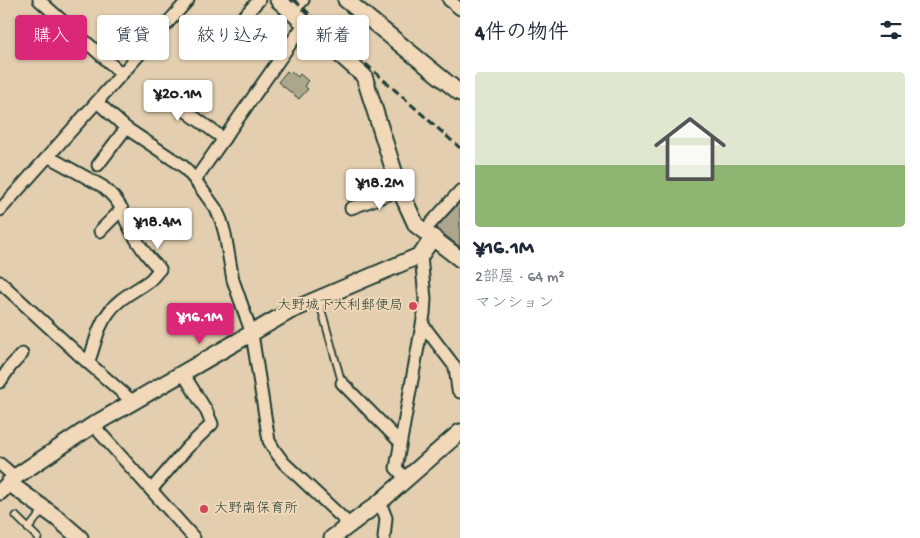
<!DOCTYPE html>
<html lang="ja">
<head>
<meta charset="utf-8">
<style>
  body { margin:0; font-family:"Gochi Hand","Klee One",sans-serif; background:#f6f6f7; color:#1f2937; height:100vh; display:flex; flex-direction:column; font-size:19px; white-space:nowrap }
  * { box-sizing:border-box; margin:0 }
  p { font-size:16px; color:#747a83 }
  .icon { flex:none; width:28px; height:28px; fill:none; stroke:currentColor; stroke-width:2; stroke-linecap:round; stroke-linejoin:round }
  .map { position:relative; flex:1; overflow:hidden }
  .sheet { display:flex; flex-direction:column; background:#fff; width:460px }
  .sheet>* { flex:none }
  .guide { position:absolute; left:15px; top:15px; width:370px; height:45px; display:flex; gap:10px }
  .price { position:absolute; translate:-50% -42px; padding:0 11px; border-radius:5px; background:#fff; color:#222; font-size:16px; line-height:32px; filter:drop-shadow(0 1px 2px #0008) }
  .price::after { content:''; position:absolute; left:50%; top:30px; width:15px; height:11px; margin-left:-8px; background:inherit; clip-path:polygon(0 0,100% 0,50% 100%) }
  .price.active { background:#db2777; color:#fff }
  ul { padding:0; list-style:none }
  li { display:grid; align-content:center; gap:10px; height:265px; padding:0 15px }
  li span { display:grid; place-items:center; height:155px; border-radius:5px; color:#555 }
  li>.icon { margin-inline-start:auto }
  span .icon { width:90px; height:90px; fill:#fffc; stroke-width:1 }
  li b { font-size:21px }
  h2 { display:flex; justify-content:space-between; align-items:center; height:60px; padding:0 15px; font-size:21px }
  .chip { padding:0 18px; border-radius:5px; background:#fff; box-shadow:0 1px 4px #0004; font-size:18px; line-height:45px }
  .chip.active { background:#db2777; color:#fff }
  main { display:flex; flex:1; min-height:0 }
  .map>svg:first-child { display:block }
  .building { fill:#aca68d; stroke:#1f3d34 }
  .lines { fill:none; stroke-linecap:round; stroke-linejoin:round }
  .service-casing { stroke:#1f3d34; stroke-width:9 }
  .minor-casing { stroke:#1f3d34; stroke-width:15 }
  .tertiary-casing { stroke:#1f3d34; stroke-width:19 }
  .service { stroke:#f0d8b8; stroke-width:5.5 }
  .minor { stroke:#f0d8b8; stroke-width:11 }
  .tertiary { stroke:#f0d8b8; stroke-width:15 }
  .rail { stroke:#1f3d34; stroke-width:3; stroke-dasharray:8 4; stroke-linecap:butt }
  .poi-dot { fill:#d1495b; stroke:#f0d8b8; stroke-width:2 }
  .labels { text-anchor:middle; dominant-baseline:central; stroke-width:4; stroke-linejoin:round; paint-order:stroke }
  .poi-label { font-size:14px; fill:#1f3d34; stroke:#f0d8b8; text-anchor:end }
</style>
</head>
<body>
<main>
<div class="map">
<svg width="460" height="538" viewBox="0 0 460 538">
  <rect width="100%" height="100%" fill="#e3cfb0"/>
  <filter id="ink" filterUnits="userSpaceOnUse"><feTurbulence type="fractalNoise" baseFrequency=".02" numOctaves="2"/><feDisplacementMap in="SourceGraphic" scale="10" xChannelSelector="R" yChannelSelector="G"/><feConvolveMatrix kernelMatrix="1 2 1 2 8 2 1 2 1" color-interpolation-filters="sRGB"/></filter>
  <g filter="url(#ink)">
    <g class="building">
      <path d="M287,71L290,74L292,72L298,77L300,74L308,81L305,84L306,85L305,86L308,89L299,99L278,82Z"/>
      <path d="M460,202V247L436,228Z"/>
    </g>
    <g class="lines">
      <defs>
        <g id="service">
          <path d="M319,301L342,383"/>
          <path d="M16,516L38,538"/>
          <path d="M28,529L44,509"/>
        </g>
        <g id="minor">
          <path d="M39,0L122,74"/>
          <path d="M449,0L460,9"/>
          <path d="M292,12L303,0"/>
          <path d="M236,25L259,0"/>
          <path d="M189,92L179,106L224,139"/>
          <path d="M97,102L126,128L183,166L195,180L216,209L221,220L225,234L233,280L252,334L269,441L275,451L284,463L350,525"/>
          <path d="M49,157L102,186C108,191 116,199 120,206C123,211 124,216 126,221C135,239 145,256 160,269C156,273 153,278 149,281C135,291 119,298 109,312C97,327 95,346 88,363"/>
          <path d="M98,165L126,128"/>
          <path d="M195,180L305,23"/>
          <path d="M351,208L400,190"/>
          <path d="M0,210L188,0"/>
          <path d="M100,231L122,209"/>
          <path d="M424,231L460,191"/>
          <path d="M0,282L77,353L133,402"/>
          <path d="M423,325L455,367L458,390L460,392"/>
          <path d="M0,382L10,367L22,354"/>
          <path d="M342,383L400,442"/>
          <path d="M93,425L194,538"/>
          <path d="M0,464L15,477"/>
          <path d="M406,479L396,468L424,314L425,299L421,255"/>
          <path d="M151,490L187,448L212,424L206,410L182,372"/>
          <path d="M380,502L386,518L384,538"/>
        </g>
        <g id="tertiary">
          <path d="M278,0L364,76L400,190L416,225L460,259"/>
          <path d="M346,0L460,93"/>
          <path d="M9,483L57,518L80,538"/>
          <path d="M0,492L15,477L93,425L290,311L421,255L433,237"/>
          <path d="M332,538L380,502L460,432"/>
        </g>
      </defs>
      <use href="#service" class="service-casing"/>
      <use href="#minor" class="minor-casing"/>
      <use href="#tertiary" class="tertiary-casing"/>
      <use href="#service" class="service"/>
      <use href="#minor" class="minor"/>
      <use href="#tertiary" class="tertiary"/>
      <path class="rail" d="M294,0L460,148"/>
    </g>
  </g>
  <g class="poi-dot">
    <circle cx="413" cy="306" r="5"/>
    <circle cx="204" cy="509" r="5"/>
  </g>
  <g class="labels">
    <g class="poi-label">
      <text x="403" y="306">大野城下大利郵便局</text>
      <text x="214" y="509" text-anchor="start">大野南保育所</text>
    </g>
  </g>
</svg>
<b class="price" style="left:178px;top:122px">¥20.1M</b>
<b class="price" style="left:380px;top:211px">¥18.2M</b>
<b class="price" style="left:158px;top:250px">¥18.4M</b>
<b class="price active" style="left:200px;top:345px">¥16.1M</b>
<div class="guide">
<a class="chip active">購入</a>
<a class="chip">賃貸</a>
<a class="chip">絞り込み</a>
<a class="chip">新着</a>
</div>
</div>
<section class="sheet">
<h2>4件の物件<svg class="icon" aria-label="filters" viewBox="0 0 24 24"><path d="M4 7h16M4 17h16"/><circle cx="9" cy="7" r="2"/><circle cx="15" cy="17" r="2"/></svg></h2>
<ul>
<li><span style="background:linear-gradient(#dfe7d0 60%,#8fb573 0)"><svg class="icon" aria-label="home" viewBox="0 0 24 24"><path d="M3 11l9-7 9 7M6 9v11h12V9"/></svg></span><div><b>¥16.1M</b><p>2部屋 · 64 m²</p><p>マンション</p></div></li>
</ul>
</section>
</main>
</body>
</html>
